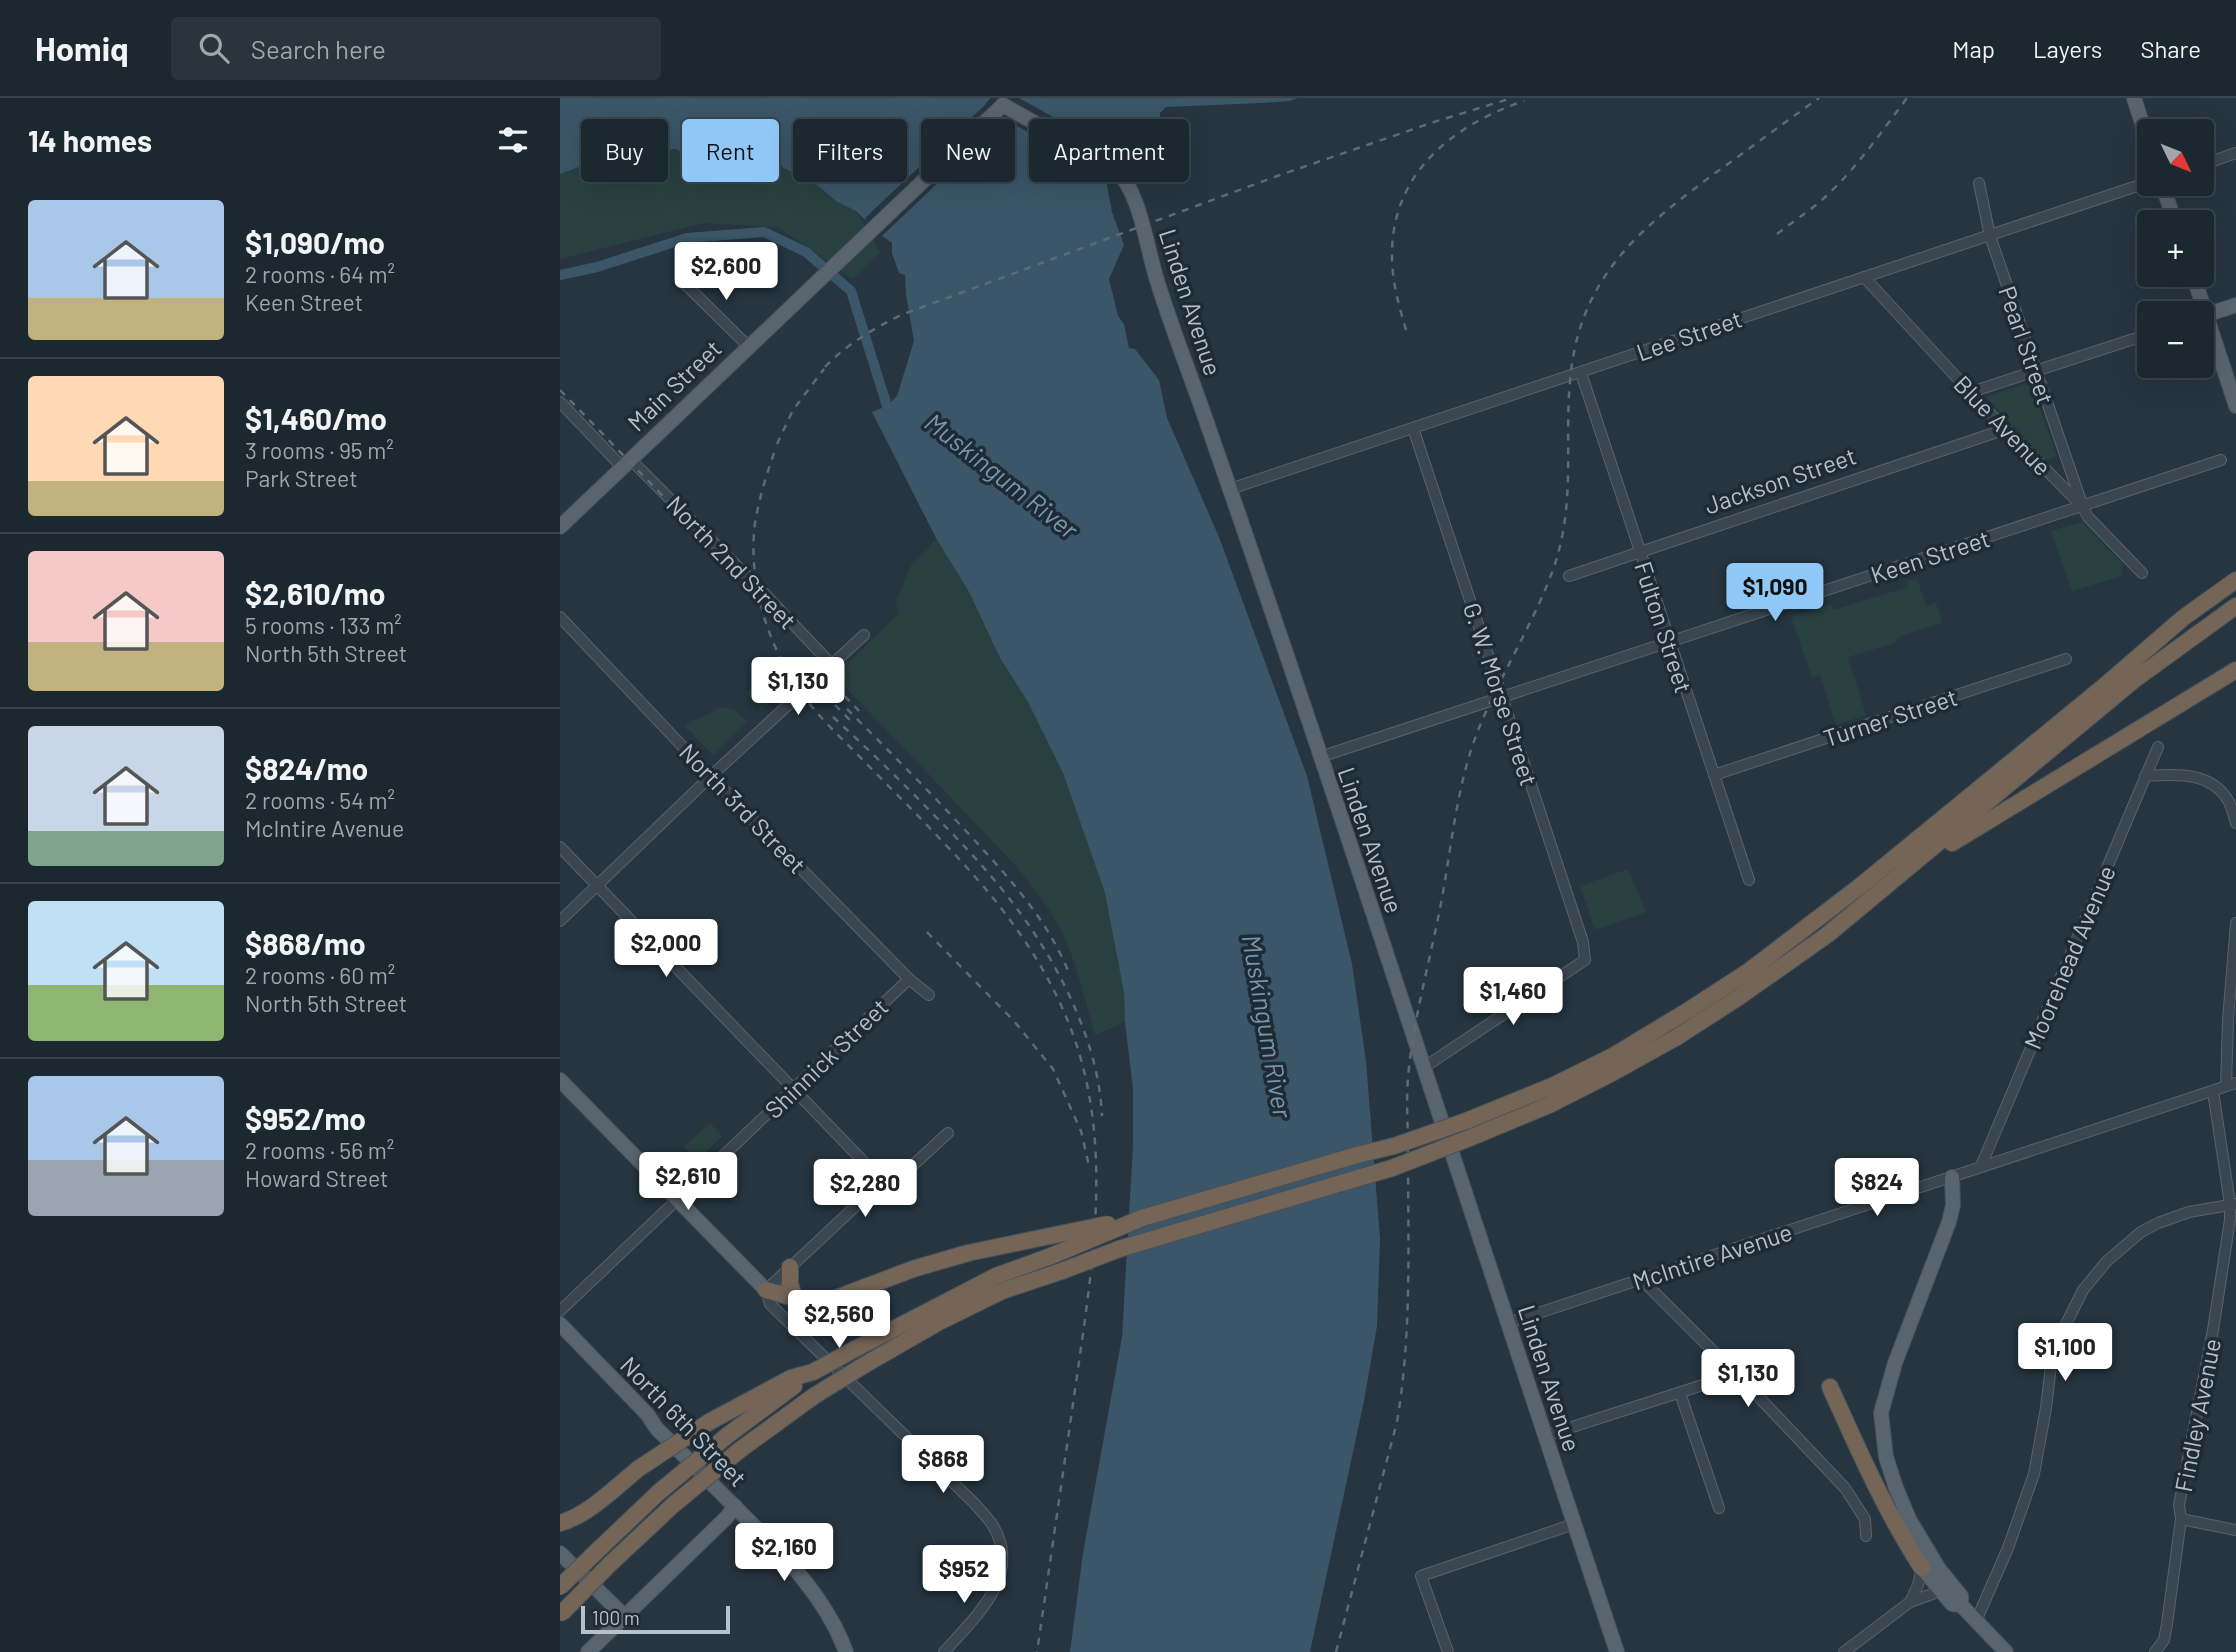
<!DOCTYPE html>
<html lang="en">
<head>
<meta charset="utf-8">
<style>
  body { margin:0; font-family:Barlow,sans-serif; background:#29343c; color:#f1f3f6; height:100vh; display:flex; flex-direction:column; font-size:26px; white-space:nowrap }
  * { box-sizing:border-box; margin:0 }
  p { font-size:23px; color:#a0a6ab }
  .icon { flex:none; width:38px; height:38px; fill:none; stroke:currentColor; stroke-width:2; stroke-linecap:round; stroke-linejoin:round }
  .map { position:relative; flex:1; overflow:hidden }
  .side { display:flex; flex-direction:column; background:#1c2830; width:560px }
  .side>* { flex:none }
  .guide { position:absolute; left:21px; top:21px; width:665px; height:63px; display:flex; gap:14px }
  .needle { width:46px; rotate:133deg }
  .buttons { position:absolute; left:1577px; top:21px; display:grid; gap:14px }
  .buttons a { display:grid; place-items:center; width:77px; height:77px; border-radius:7px; background:#1c2830; box-shadow:0 7px 28px #0002,0 0 0 2px #3a444c; font-size:35px }
  .scale { position:absolute; left:21px; bottom:18px; width:149px; box-sizing:border-box; padding-left:7px; border:4px solid #b6c1ca; border-top:0; font-size:19px; line-height:24px; white-space:nowrap; color:#b6c1ca; -webkit-text-stroke:5px #1e2b35; paint-order:stroke }
  .price { position:absolute; translate:-50% -60px; padding:0 16px; border-radius:7px; background:#fff; color:#222; font-size:23px; line-height:46px; filter:drop-shadow(0 2px 4px #0008) }
  .price::after { content:''; position:absolute; left:50%; top:42px; width:21px; height:16px; margin-left:-10px; background:inherit; clip-path:polygon(0 0,100% 0,50% 100%) }
  .price.selected { background:#8fc7f7; color:#111 }
  ul { padding:0; list-style:none }
  li { display:flex; align-items:center; gap:21px; height:175px; padding:0 28px }
  li+li { border-top:2px solid #3a444c }
  li span { display:grid; place-items:center; flex:none; width:196px; height:140px; border-radius:7px; color:#555 }
  li>.icon { margin-inline-start:auto }
  span .icon { width:84px; height:84px; fill:#fffc; stroke-width:1 }
  li b { font-size:30px }
  h2 { display:flex; justify-content:space-between; align-items:center; height:84px; padding:0 28px; font-size:30px }
  .pill { padding:0 24px; border-radius:7px; background:#1c2830; box-shadow:0 7px 28px #0002,0 0 0 2px #3a444c; font-size:24px; line-height:63px }
  .pill.selected { background:#8fc7f7; color:#111 }
  header { display:flex; align-items:center; gap:42px; box-sizing:border-box; height:98px; padding:0 35px; background:#1c2830; border-bottom:2px solid #3a444c }
  header strong { font-size:33px }
  nav { display:flex; gap:38px; margin-inline-start:auto; font-size:24px }
  .search { width:490px; height:63px; background:#29343c; display:flex; align-items:center; gap:18px; box-sizing:border-box; padding:0 24px; border-radius:7px; color:#a0a6ab; font-size:26px }
  main { display:flex; flex:1; min-height:0 }
  .map>svg:first-child { display:block }
  .green { fill:#284140 }
  .water { fill:#3b5668 }
  .pier { fill:#263540 }
  .lines { fill:none; stroke-linecap:round; stroke-linejoin:round }
  .canal { stroke:#3b5668; stroke-width:10 }
  .minor-casing { stroke:#58646d; stroke-width:12 }
  .major-casing { stroke:#46525c; stroke-width:16 }
  .highway-casing { stroke:#45515a; stroke-width:18 }
  .minor { stroke:#3a4650; stroke-width:10 }
  .major { stroke:#58656f; stroke-width:14 }
  .highway { stroke:#756557; stroke-width:16 }
  .rail { stroke:#5c6b76; stroke-width:2.5; stroke-dasharray:7 7; stroke-linecap:butt }
  .highway-bridge-casing { stroke:#45515a; stroke-width:18; stroke-linecap:butt }
  .highway-bridge { stroke:#756557; stroke-width:16 }
  .labels { text-anchor:middle; dominant-baseline:central; stroke-width:7; stroke-linejoin:round; paint-order:stroke }
  .street-label { font-size:24px; fill:#b6c1ca; stroke:#1e2b35 }
  .water-label { font-size:26px; font-style:italic; fill:#7796ac; stroke:#1e2b35 }
</style>
</head>
<body>
<header>
<strong>Homiq</strong>
<div class="search"><svg class="icon" aria-label="search" viewBox="0 0 24 24"><circle cx="10" cy="10" r="6"/><path d="M15 15l6 6"/></svg>Search here</div>
<nav><a>Map</a><a>Layers</a><a>Share</a></nav>
</header>
<main>
<section class="side">
<h2>14 homes<svg class="icon" aria-label="filters" viewBox="0 0 24 24"><path d="M4 7h16M4 17h16"/><circle cx="9" cy="7" r="2"/><circle cx="15" cy="17" r="2"/></svg></h2>
<ul>
<li><span style="background:linear-gradient(#a9c7e8 70%,#c2b280 0)"><svg class="icon" aria-label="home" viewBox="0 0 24 24"><path d="M3 11l9-7 9 7M6 9v11h12V9"/></svg></span><div><b>$1,090/mo</b><p>2 rooms · 64 m²</p><p>Keen Street</p></div></li>
<li><span style="background:linear-gradient(#ffd9b3 75%,#c2b280 0)"><svg class="icon" aria-label="home" viewBox="0 0 24 24"><path d="M3 11l9-7 9 7M6 9v11h12V9"/></svg></span><div><b>$1,460/mo</b><p>3 rooms · 95 m²</p><p>Park Street</p></div></li>
<li><span style="background:linear-gradient(#f6c9c9 65%,#c2b280 0)"><svg class="icon" aria-label="home" viewBox="0 0 24 24"><path d="M3 11l9-7 9 7M6 9v11h12V9"/></svg></span><div><b>$2,610/mo</b><p>5 rooms · 133 m²</p><p>North 5th Street</p></div></li>
<li><span style="background:linear-gradient(#c9d6e8 75%,#7fa58c 0)"><svg class="icon" aria-label="home" viewBox="0 0 24 24"><path d="M3 11l9-7 9 7M6 9v11h12V9"/></svg></span><div><b>$824/mo</b><p>2 rooms · 54 m²</p><p>McIntire Avenue</p></div></li>
<li><span style="background:linear-gradient(#bfe0f5 60%,#8fb573 0)"><svg class="icon" aria-label="home" viewBox="0 0 24 24"><path d="M3 11l9-7 9 7M6 9v11h12V9"/></svg></span><div><b>$868/mo</b><p>2 rooms · 60 m²</p><p>North 5th Street</p></div></li>
<li><span style="background:linear-gradient(#a9c7e8 60%,#9aa5b1 0)"><svg class="icon" aria-label="home" viewBox="0 0 24 24"><path d="M3 11l9-7 9 7M6 9v11h12V9"/></svg></span><div><b>$952/mo</b><p>2 rooms · 56 m²</p><p>Howard Street</p></div></li>
</ul>
</section>
<div class="map">
<svg width="1676" height="1554" viewBox="0 0 1676 1554">
  <rect width="100%" height="100%" fill="#263540"/>
  <g class="green">
    <path d="M117,51L121,55L188,52L205,58L208,56L219,60L222,69L256,86L276,103L296,113L320,154L293,181L218,129L143,125L0,161V76L38,62L49,64L84,53Z"/>
    <path d="M1470,284L1497,358L1485,362L1426,299Z"/>
    <path d="M1522,424L1563,466L1562,478L1512,493L1491,433Z"/>
    <path d="M376,440L409,494L440,560L468,604L503,675L545,795L564,895L565,924L535,937C527,909 520,880 510,853C498,820 476,792 454,766L275,578L339,515L336,504L351,467L367,452Z"/>
    <path d="M1357,480L1366,508L1376,505L1382,525L1338,539L1335,545L1288,559L1306,617L1276,627L1260,577L1252,579L1231,519L1271,506L1273,512L1348,489L1347,483Z"/>
    <path d="M201,579L213,580L214,601L202,612L186,595Z"/>
    <path d="M161,609L174,611L187,624L153,657L125,628C135,618 136,623 145,618C152,615 154,611 161,609Z"/>
    <path d="M1068,771L1086,814L1035,832L1020,788Z"/>
    <path d="M150,1025L162,1038L137,1063L124,1049Z"/>
  </g>
  <path class="water" d="M0,0H738L730,3L701,5L606,9L600,15V24L593,32L584,25L565,36L556,50L546,82L552,114L564,147L549,181L558,218L564,226L569,250L575,251L599,282L607,320L659,439L747,678L792,866L806,963L820,1141L817,1228L804,1303L750,1554H510L523,1455L562,1239L573,1048V991L565,924L564,895L545,795L503,675L468,604L440,560L409,494L376,440L312,314L327,308L337,298L354,243L346,197L345,177L339,175L332,155V145L322,138L296,113L276,103L256,86L222,69L219,60L208,56L205,59L187,52L121,55L117,51L84,53L49,64L38,62L0,76Z"/>
  <path class="pier" d="M430,0H459L558,55L550,79L448,23L440,26L322,138L312,131L305,120L425,7Z"/>
  <g class="lines">
    <path class="canal" d="M0,177L37,169L127,140L204,134L246,154L291,193L327,308L334,319"/>
    <defs>
      <g id="minor">
        <path d="M1642,67L1676,55"/>
        <path d="M1419,85L1430,138L1522,406"/>
        <path d="M1304,179L1422,307L1522,408L1528,419L1582,475"/>
        <path d="M122,183L188,248"/>
        <path d="M1021,275L1189,782"/>
        <path d="M1411,294L1589,236"/>
        <path d="M0,304L62,369"/>
        <path d="M853,330L1023,844L1025,862L863,970"/>
        <path d="M70,361L197,488L272,567"/>
        <path d="M670,391L1589,84"/>
        <path d="M1009,478L1446,331"/>
        <path d="M0,519L160,688L349,881L369,897"/>
        <path d="M760,659L1661,362"/>
        <path d="M1154,677L1506,561"/>
        <path d="M1585,678C1616,676 1652,673 1669,704C1672,711 1674,719 1676,725"/>
        <path d="M0,749L325,1086"/>
        <path d="M0,823L151,678L304,537"/>
        <path d="M1666,988L1668,922L1676,825"/>
        <path d="M1421,1068L1598,649"/>
        <path d="M1081,1181L1194,1294L1285,1390L1305,1421L1306,1438"/>
        <path d="M0,1213L349,881"/>
        <path d="M948,1225L1676,985"/>
        <path d="M1120,1295L1159,1410"/>
        <path d="M984,1338L1177,1276"/>
        <path d="M1621,1421L1676,1432"/>
        <path d="M1350,1504L1358,1487L1362,1470"/>
        <path d="M1416,1523L1448,1450L1474,1376L1486,1310L1492,1259L1498,1242L1523,1192L1547,1163L1581,1134L1598,1125L1629,1114L1676,1106"/>
        <path d="M384,1554C415,1519 464,1477 432,1426C427,1419 420,1412 414,1405L217,1213L210,1206L206,1192L315,1090L339,1080L388,1035"/>
        <path d="M888,1554L861,1478L1014,1426"/>
        <path d="M1284,1554L1350,1504L1380,1493"/>
        <path d="M1595,1554L1604,1542L1607,1526L1621,1421L1619,1407L1653,1232L1670,1122V1106L1653,993"/>
      </g>
      <g id="major">
        <path d="M1574,0L1589,47"/>
        <path d="M443,7L555,70C580,94 586,146 596,179C611,229 631,278 648,328C790,735 920,1145 1057,1554"/>
        <path d="M1602,86L1615,124"/>
        <path d="M1633,177L1676,308"/>
        <path d="M1646,217L1676,207"/>
        <path d="M0,429L443,7"/>
        <path d="M0,982L206,1192"/>
        <path d="M1392,1079L1393,1107L1389,1124L1335,1265L1321,1315L1326,1359L1335,1387L1349,1421L1379,1471L1401,1498V1507"/>
        <path d="M0,1226L87,1316L97,1331C123,1356 148,1382 173,1407C217,1451 264,1494 286,1554"/>
        <path d="M0,1455L64,1518"/>
        <path d="M1362,1470L1392,1506L1401,1507"/>
        <path d="M1401,1507L1446,1554"/>
        <path d="M28,1554L167,1419L175,1408"/>
      </g>
      <g id="highway">
        <path d="M1392,745L1676,572"/>
        <path d="M906,1023L992,988L1053,958L1129,912L1189,873L1299,789L1542,590L1623,520L1676,482"/>
        <path d="M912,1039L989,1007L1054,974L1117,939L1179,899L1267,837L1574,582L1676,508"/>
        <path d="M230,1169V1186L235,1201"/>
        <path d="M206,1192L249,1204L271,1202L353,1171L408,1155L490,1138"/>
        <path d="M295,1251L436,1178L491,1158"/>
        <path d="M306,1266L379,1224L442,1193L502,1173"/>
        <path d="M1270,1289C1298,1351 1325,1413 1362,1470"/>
        <path d="M149,1324L231,1280L253,1274"/>
        <path d="M168,1337L234,1288"/>
        <path d="M181,1351L254,1298"/>
        <path d="M0,1425C27,1418 56,1389 78,1371"/>
        <path d="M37,1453L99,1394"/>
        <path d="M50,1466L113,1407"/>
      </g>
    </defs>
    <use href="#minor" class="minor-casing"/>
    <use href="#major" class="major-casing"/>
    <use href="#highway" class="highway-casing"/>
    <use href="#minor" class="minor"/>
    <use href="#major" class="major"/>
    <use href="#highway" class="highway"/>
    <g class="rail">
      <path d="M1217,136C1230,126 1243,117 1256,107C1292,77 1319,37 1347,0"/>
      <path d="M846,232C839,208 832,184 832,158C831,75 893,27 964,3"/>
      <path d="M265,269C287,246 313,231 341,217L720,77L874,24L952,0"/>
      <path d="M0,292L164,461L180,480L197,509"/>
      <path d="M217,346L233,312L264,271"/>
      <path d="M214,355C206,378 199,401 195,425C188,479 205,538 233,583C250,610 272,631 294,653C323,683 353,712 382,743C442,805 495,873 520,958C551,1065 531,1177 516,1285C503,1375 490,1465 477,1554"/>
      <path d="M275,588L299,613"/>
      <path d="M265,597L290,622"/>
      <path d="M287,611C331,655 375,699 417,745C453,784 489,825 509,875"/>
      <path d="M273,619C307,650 340,682 372,715C430,773 476,826 511,901C528,939 540,976 542,1018"/>
      <path d="M367,834L454,923L493,971L521,1033L529,1068"/>
      <path d="M776,1554L837,1324C852,1235 848,1144 848,1054C848,1029 846,1005 848,980C853,920 871,860 882,800C891,750 896,698 912,649C933,587 972,531 994,469C1017,400 1003,341 1011,273C1023,174 1084,128 1158,73C1192,49 1225,24 1259,0"/>
    </g>
    <defs>
      <g id="highway-bridge">
        <path d="M490,1138L548,1126"/>
        <path d="M491,1158L582,1120L797,1057L834,1048L906,1023"/>
        <path d="M502,1173L559,1151L832,1070L912,1039"/>
        <path d="M253,1274L295,1251"/>
        <path d="M254,1298L306,1266"/>
        <path d="M78,1371L149,1324"/>
        <path d="M99,1394L168,1337"/>
        <path d="M113,1407L181,1351"/>
        <path d="M0,1489L37,1453"/>
        <path d="M2,1515L50,1466"/>
      </g>
    </defs>
    <use href="#highway-bridge" class="highway-bridge-casing"/>
    <use href="#highway-bridge" class="highway-bridge"/>
  </g>
  <g class="labels">
    <g class="street-label">
      <text transform="translate(631 204) rotate(72)">Linden Avenue</text>
      <text transform="translate(1129 237) rotate(-19)">Lee Street</text>
      <text transform="translate(1467 247) rotate(71)">Pearl Street</text>
      <text transform="translate(114 287) rotate(-44)">Main Street</text>
      <text transform="translate(1443 327) rotate(46)">Blue Avenue</text>
      <text transform="translate(1220 382) rotate(-19)">Jackson Street</text>
      <text transform="translate(1370 458) rotate(-18)">Keen Street</text>
      <text transform="translate(172 464) rotate(46)">North 2nd Street</text>
      <text transform="translate(1104 529) rotate(72)">Fulton Street</text>
      <text transform="translate(941 596) rotate(72)">G. W. Morse Street</text>
      <text transform="translate(1330 619) rotate(-18)">Turner Street</text>
      <text transform="translate(183 710) rotate(46)">North 3rd Street</text>
      <text transform="translate(811 742) rotate(71)">Linden Avenue</text>
      <text transform="translate(1509 859) rotate(-67)">Moorehead Avenue</text>
      <text transform="translate(266 960) rotate(-44)">Shinnick Street</text>
      <text transform="translate(1152 1158) rotate(-18)">McIntire Avenue</text>
      <text transform="translate(990 1280) rotate(72)">Linden Avenue</text>
      <text transform="translate(1637 1317) rotate(-79)">Findley Avenue</text>
      <text transform="translate(124 1323) rotate(46)">North 6th Street</text>
    </g>
    <g class="water-label">
      <text transform="translate(442 377) rotate(38)">Muskingum River</text>
      <text transform="translate(708 928) rotate(80)">Muskingum River</text>
    </g>
  </g>
</svg>
<div class="buttons">
<a><svg class="needle" viewBox="-14 -14 28 28"><path d="M0-13l5 13h-10z" fill="#e53935"/><path d="M0 13l5-13h-10z" fill="#a0a6ab"/></svg></a>
<a>+</a>
<a>−</a>
</div>
<div class="scale">100 m</div>
<b class="price" style="left:166px;top:204px">$2,600</b>
<b class="price selected" style="left:1215px;top:525px">$1,090</b>
<b class="price" style="left:238px;top:619px">$1,130</b>
<b class="price" style="left:106px;top:881px">$2,000</b>
<b class="price" style="left:953px;top:929px">$1,460</b>
<b class="price" style="left:128px;top:1114px">$2,610</b>
<b class="price" style="left:1317px;top:1120px">$824</b>
<b class="price" style="left:305px;top:1121px">$2,280</b>
<b class="price" style="left:279px;top:1252px">$2,560</b>
<b class="price" style="left:1505px;top:1285px">$1,100</b>
<b class="price" style="left:1188px;top:1311px">$1,130</b>
<b class="price" style="left:383px;top:1397px">$868</b>
<b class="price" style="left:224px;top:1485px">$2,160</b>
<b class="price" style="left:404px;top:1507px">$952</b>
<div class="guide">
<a class="pill">Buy</a>
<a class="pill selected">Rent</a>
<a class="pill">Filters</a>
<a class="pill">New</a>
<a class="pill">Apartment</a>
</div>
</div>
</main>
</body>
</html>
